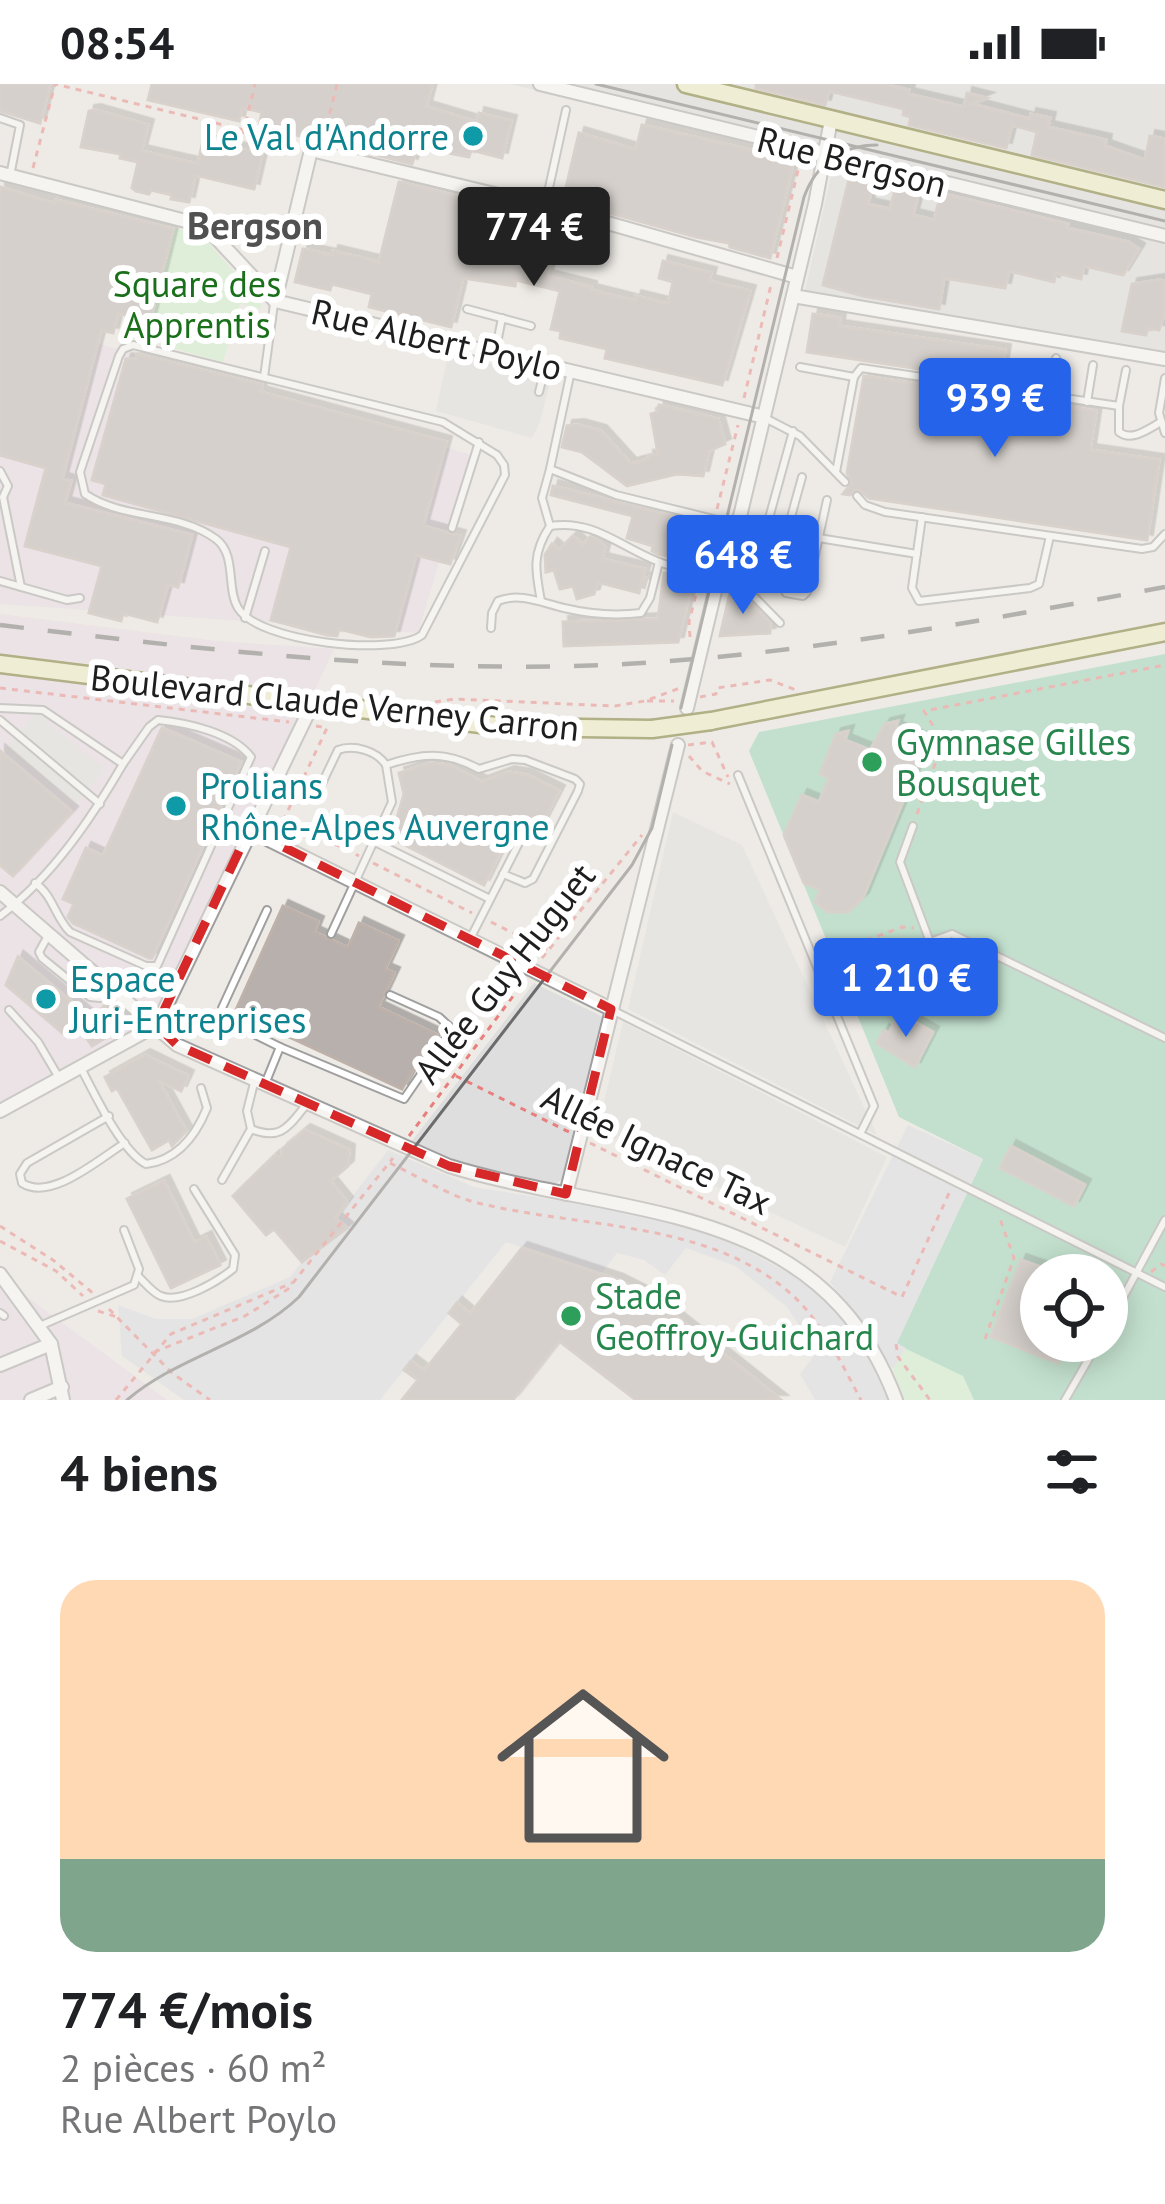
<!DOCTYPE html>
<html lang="fr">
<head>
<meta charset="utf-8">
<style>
  body { margin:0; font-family:"PT Sans",sans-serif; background:#f2f2f2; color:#202124; height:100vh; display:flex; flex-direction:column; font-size:45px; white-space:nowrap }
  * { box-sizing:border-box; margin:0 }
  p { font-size:39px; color:#757577 }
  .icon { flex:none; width:66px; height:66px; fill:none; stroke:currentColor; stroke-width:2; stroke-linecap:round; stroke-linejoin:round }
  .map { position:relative; height:1316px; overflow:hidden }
  .side { display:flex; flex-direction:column; background:#fff; flex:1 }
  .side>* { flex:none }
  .tools { position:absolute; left:1020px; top:1170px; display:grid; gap:24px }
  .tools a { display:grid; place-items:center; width:108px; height:108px; border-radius:50%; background:#fff; box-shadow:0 6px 30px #0003; font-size:60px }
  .price { position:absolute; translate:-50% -102px; padding:0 27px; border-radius:12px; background:#2563eb; color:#fff; font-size:39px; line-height:78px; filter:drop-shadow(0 3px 6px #0008) }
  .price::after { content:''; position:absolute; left:50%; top:72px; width:36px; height:27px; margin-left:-18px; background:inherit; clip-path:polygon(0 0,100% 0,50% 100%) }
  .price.selected { background:#222; color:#fff }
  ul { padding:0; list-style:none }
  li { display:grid; align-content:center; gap:24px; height:636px; padding:0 60px }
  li+li { border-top:3px solid #e0e0e0 }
  li span { display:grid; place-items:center; height:372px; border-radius:36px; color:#555 }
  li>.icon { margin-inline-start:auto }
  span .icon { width:216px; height:216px; fill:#fffc; stroke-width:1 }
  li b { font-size:51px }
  h2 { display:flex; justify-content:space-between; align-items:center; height:144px; padding:0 60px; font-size:51px }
  .status { display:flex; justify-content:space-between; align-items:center; height:84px; padding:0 60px; background:#fff; direction:ltr }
  .status svg { height:33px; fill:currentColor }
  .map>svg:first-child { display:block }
  .residential { fill:#dcdcdc }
  .industrial { fill:#e6d9e5 }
  .park { fill:#c9f2c8 }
  .pitch { fill:#8ed3b2; fill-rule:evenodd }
  .parking { fill:#dedede }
  .plaza { fill:#dadbe4 }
  .building { fill:#b7b0ac; stroke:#beb1aa; stroke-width:3; filter:url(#shadow) }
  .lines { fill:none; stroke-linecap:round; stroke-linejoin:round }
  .lane-casing { stroke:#9f9f9f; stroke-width:10 }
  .street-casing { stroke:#9f9f9f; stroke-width:16 }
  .secondary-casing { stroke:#666813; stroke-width:21 }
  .path { stroke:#e87f7d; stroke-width:3; stroke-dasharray:6 6; stroke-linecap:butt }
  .lane { stroke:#fff; stroke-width:6 }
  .street { stroke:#fff; stroke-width:12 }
  .secondary { stroke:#f1f0c0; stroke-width:16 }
  .tram { stroke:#6c6c6c; stroke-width:3 }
  .rail { stroke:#6c6c6c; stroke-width:4.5; stroke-dasharray:24 24; stroke-linecap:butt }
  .secondary-bridge-casing { stroke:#666813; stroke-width:21; stroke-linecap:butt }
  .secondary-bridge { stroke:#f1f0c0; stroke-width:16 }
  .marked { fill:none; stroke:#d62828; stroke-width:9; stroke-dasharray:24 15; stroke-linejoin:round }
  .culture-dot { fill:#0f9aa8; stroke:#fff; stroke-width:4.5 }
  .leisure-dot { fill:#2e9e5b; stroke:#fff; stroke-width:4.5 }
  .labels { text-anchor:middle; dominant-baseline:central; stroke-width:12; stroke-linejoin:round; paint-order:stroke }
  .culture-label { font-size:36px; fill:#0d838f; stroke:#fff; text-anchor:start }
  .street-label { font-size:36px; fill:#1e1e1e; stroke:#fff }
  .park-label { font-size:36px; fill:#1a6f1a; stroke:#fff }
  .leisure-label { font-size:36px; fill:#27864d; stroke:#fff; text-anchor:start }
  .neighbourhood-label { font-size:39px; font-weight:bold; fill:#515151; stroke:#fff }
</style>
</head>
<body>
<div class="status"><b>08:54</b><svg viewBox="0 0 49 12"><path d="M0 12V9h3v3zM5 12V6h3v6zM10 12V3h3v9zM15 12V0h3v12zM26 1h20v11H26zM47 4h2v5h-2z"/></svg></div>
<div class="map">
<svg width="1165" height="1316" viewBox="0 0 1165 1316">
  <defs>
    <filter id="shadow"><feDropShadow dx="5.5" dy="-5.5" stdDeviation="0" flood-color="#0004"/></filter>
  </defs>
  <rect width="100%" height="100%" fill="#eeebe6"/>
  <path class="residential" d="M510,0H1165V278L803,215L834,79Z"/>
  <g class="industrial">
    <path d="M0,230L471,371L418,549L0,520Z"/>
    <path d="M0,530L216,557L334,565L157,943L0,1029Z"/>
    <path d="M0,1193L83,1254L167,1316H0Z"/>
  </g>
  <g class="park">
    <path d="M173,144L201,150L261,220V225L240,220L223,278L150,258L154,239L150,237Z"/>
    <path d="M906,1264L963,1292L974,1316H904L893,1285Z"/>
  </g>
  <path class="pitch" d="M1165,570V1316H974L963,1292L896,1260L983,1075L899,1033L749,667L759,648ZM1041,1191H1107V1257H1041Z"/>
  <g class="parking">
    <path d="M448,270L551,294L540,338L532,354L436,327Z"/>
    <path d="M36,629L105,685L76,720L7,664Z"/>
    <path d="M673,728L742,761L877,1051L628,925Z"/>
    <path d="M534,899L603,933L564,1094L555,1100L476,1085L412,1057Z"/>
    <path d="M623,938L887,1073L845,1163L597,1047Z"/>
  </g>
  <g class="plaza">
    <path d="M908,1041L983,1075L897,1259L906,1264L893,1285L830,1198Z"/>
    <path d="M388,1066L474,1103L666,1134L717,1151L791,1190L829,1219L865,1265L888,1316H815L800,1290L817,1268L786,1222L735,1182L686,1164L665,1191L644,1176L617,1169L602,1189L506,1158L380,1316H184L122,1272L118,1221L156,1235H192L290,1193Z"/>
  </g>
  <g class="building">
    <path d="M0,0H50L40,39L0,27Z"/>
    <path d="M152,0H432L426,23L477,38L479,29L511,37L502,74L471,66L469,73L417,63L412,80L259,42L262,28L242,24L239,37L148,16Z"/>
    <path d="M756,0H884L909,6L908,10L964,23L967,9L987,14L972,20L1030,35L1031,30L1050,34L1048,43L1106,56L1105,62L1145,76L1150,52L1165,55V103L1032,71L1037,48L1012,41L1006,64L909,41L911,33L903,31L904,25L829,7L825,21L756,4Z"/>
    <path d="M95,26L148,41L141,67L154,70L198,80L203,56L262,70L254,105L195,91L189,118L171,115L172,111L151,106L149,110L136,107L132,104L138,78L120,74L121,70L81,63L89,27Z"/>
    <path d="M642,41L794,76L770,174L730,163L729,159L696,153L563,116L579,49L636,66Z"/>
    <path d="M850,91L874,97L868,120L890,125L896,102L919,108L913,131L934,136L941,109L1068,140L1067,144L1128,158L1139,165L1123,191L1084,182L1081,195L1056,189L1054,198L1009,187L1005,204L944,194L939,225L863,212L823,201Z"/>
    <path d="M399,98L481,118L472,154L517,168L518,163L552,171L547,192L591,203V206L635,217L636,212L668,220L673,198L659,194L663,177L711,189L709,197L750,207L722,301L605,274L607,265L560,254L561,247L551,245L560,207L516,196L515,202L463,194L451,243L369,223L372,210L332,200L330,206L295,198L303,165L332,171L333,167L379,178Z"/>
    <path d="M0,103L55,120L56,116L173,145L150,237L118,229L113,249L101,246L62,395L71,397L65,419L192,451L178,503L168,500L157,538L123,529L121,537L89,529L102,482L25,462L46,384L0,371Z"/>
    <path d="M1159,196L1165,197V228L1159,246L1148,244L1146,251L1122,247L1132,200Z"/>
    <path d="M813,230L840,234L839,242L1005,266L1000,297L807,268Z"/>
    <path d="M137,270L262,301L260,308L446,358L423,442L460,452L450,480L416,471L394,552L371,553L339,545L337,552L327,551L271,536L291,463L103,411L106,400L92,396L126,275H136Z"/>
    <path d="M864,292L1096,327L1090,366L1159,376L1147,456L869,414L858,405L850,411L843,410L852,399L847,389Z"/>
    <path d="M659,321L718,335L725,360L709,367L703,392L677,390L627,402L582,368L562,363L567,342L579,341L601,347L631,380L649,375L648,372L658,370L651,330L658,328Z"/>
    <path d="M553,402L696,438L691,460L700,467L697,478L658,470L652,467L653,462L627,454L633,432L551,411Z"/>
    <path d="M573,452L583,461L590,453L598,456L605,463L602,475L645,485L642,496L647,494L645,501L641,498L639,509L597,498L594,510L577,515L573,502L560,505L554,486L546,488L545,471L552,460L559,466Z"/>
    <path d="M697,479L687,485L693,495L678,558L564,562L563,538L658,535L664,489H674Z"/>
    <path d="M732,500L770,539V549L720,552Z"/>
    <path d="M898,637L896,643L928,657L863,814L848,828H828L815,818L820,806L804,799L784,751L802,711L819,718L829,694L820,690L836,650L848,647L845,656L870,666L885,640Z"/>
    <path d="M162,644L241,678L152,874H149L73,839L68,833L74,820L63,815L86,764L103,772Z"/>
    <path d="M0,667L72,728L13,792L0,781Z"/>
    <path d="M431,679L449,681L482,698L509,688L527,691L559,707L536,751L514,740L484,801L391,754L404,710L399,689Z"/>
    <path d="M283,822L318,838L314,848L348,864L359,839L398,857L385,885L394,889L378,923L437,951L426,970L422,968L402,1005L235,928Z"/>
    <path d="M18,873L92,935L108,918L124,934L123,943L92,962L78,942L66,952L6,901Z"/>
    <path d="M899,929L933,948L915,983L877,959L884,946L889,949Z"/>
    <path d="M145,971L188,992L181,1007L158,996L186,1047L172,1062L169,1056L152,1066L117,1004L112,1007L105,993Z"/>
    <path d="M305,1046L349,1066L348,1082L330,1097L347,1118L335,1134L347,1144L302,1178L274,1145L266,1151L233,1112L274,1072L282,1073V1065Z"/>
    <path d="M1011,1062L1085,1101L1074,1122L1000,1084Z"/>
    <path d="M164,1097L194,1159L206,1153L220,1181L171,1204L127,1115Z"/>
    <path d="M522,1164L618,1196L650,1212L781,1316H636L559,1257L513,1316H402L418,1296L404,1286L411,1277L424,1287L462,1240L449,1229L457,1219L470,1230Z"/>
    <path d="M1021,1176L1041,1183V1257H1066L1058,1279L991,1253Z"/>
  </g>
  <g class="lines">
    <defs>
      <g id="lane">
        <path d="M0,34L20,41L10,92"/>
        <path d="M545,122L566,26"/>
        <path d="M467,225L531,242"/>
        <path d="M133,261L443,338L497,371L504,381L505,391L422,551C392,573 258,558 238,524C226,504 237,471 216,455C178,427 123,436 85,410L80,388L119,272L123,265Z"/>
        <path d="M495,269L502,234"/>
        <path d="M800,283L854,293L836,388"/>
        <path d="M571,287L550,385L616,411L738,441"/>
        <path d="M264,293L274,220"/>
        <path d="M854,293L861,284L1119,322V348C1132,358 1148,345 1161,338"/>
        <path d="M1165,294L1159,329L1165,349"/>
        <path d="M539,308L545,285"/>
        <path d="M1050,312L1056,274"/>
        <path d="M1087,318L1093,281"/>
        <path d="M1119,322L1126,286"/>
        <path d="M767,335L800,352L845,398"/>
        <path d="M0,387L8,402L3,413L21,503"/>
        <path d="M802,393C795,420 773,486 786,509L803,512L807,508L827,416"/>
        <path d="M857,412L865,421L885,428L1142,465L1153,463L1165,450"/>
        <path d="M922,433L912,504L919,517L1030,504L1039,500L1050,452"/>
        <path d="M550,442C598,434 627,470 671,482"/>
        <path d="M452,444L479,358"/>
        <path d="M788,449L917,470"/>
        <path d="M763,456L793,347"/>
        <path d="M724,482L780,539"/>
        <path d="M694,488L718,493"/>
        <path d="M0,497L67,516L80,514"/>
        <path d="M541,517C535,486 532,469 550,442L542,414L550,385"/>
        <path d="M245,534L265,467"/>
        <path d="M491,544L492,529L498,517C520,508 542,519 564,524C589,530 616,532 641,529L650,514L659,478"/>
        <path d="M0,624L43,626L123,680C91,735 52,793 0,832"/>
        <path d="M0,636L100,720"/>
        <path d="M386,681C422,669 446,667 479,685L512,675L525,676L575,695L580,700L578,707L533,795L525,799L503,790"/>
        <path d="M738,691L874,1022L860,1050"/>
        <path d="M315,714L338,666C354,660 377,667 386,681L392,718L331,850"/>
        <path d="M913,742L900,778L930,858L952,850L1165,954"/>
        <path d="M375,758L490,815"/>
        <path d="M35,799C53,811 55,833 70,848L146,882H157L251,673C233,649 188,639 158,636L149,643L123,680"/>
        <path d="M267,826L222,924L224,933L231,939L280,963"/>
        <path d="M49,850L39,868L42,874L90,913L100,914L108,904"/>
        <path d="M470,855L521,755"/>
        <path d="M9,926L38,958L58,992"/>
        <path d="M614,927L1165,1203"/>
        <path d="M82,986C95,1011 122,1068 146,1080C178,1076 196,1051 207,1024L201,1004"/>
        <path d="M265,1000L280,963L404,1015L452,945L439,933L390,911"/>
        <path d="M109,1032L27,1079L20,1090L22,1099C51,1118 100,1074 125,1059"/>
        <path d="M251,1045C281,1057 288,1043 306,1021"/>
        <path d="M222,1096L251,1045L247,1027L254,999"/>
        <path d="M139,1193C146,1200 153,1209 161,1212C181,1220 218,1197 233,1185L235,1171L194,1105"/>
        <path d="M0,1229L4,1232"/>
        <path d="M42,1241L134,1201L139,1185L124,1146"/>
        <path d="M1107,1243L1165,1136"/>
        <path d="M1065,1316L1099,1257"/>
      </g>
      <g id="street">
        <path d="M540,0L1165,152"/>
        <path d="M0,89L205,142L275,217L764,333"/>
        <path d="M793,212L1165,275"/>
        <path d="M275,217L311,66L569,128L797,193"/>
        <path d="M687,624L723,474L736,449L815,120L831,36"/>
        <path d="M249,746L611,925"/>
        <path d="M0,808L177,961L449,1082C621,1135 820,1113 896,1316"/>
        <path d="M157,941L312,621"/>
        <path d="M0,1027L157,941"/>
        <path d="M566,1110L678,661"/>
        <path d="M0,1190L51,1260L63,1316"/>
        <path d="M0,1281L51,1260"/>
        <path d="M31,1316L62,1303"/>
      </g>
      <g id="secondary">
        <path d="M686,0L1165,116"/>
        <path d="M0,580L504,643L652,645"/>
        <path d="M711,637L1165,548"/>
      </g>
    </defs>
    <use href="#lane" class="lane-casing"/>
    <use href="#street" class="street-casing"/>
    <use href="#secondary" class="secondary-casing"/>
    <g class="path">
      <path d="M243,50L255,0"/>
      <path d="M324,53L337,0"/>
      <path d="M33,84L55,0L244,46"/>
      <path d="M777,174L800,78"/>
      <path d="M744,314L771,201"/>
      <path d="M717,425L738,341"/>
      <path d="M704,477L712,446"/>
      <path d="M690,553L689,538L699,498"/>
      <path d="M0,604L289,638"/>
      <path d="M700,613L716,610L717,604L770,596L796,606"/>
      <path d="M647,617H674"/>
      <path d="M435,618L454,615L615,622L645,617L680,604"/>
      <path d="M316,642L327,644L284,735L359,772"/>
      <path d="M688,661L712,658L728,693"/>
      <path d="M689,672L702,687L730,700"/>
      <path d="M917,730L943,658L924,627L1165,581"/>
      <path d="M373,779L472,829"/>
      <path d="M491,838L547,866"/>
      <path d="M821,873L902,843L914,844"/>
      <path d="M542,874L642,751"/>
      <path d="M456,992L571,1049"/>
      <path d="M409,1052L525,896"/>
      <path d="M590,1059L902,1213L950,1107"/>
      <path d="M390,1079C417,1092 446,1110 474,1118C579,1145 705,1135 790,1209C822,1237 841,1279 861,1316"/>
      <path d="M0,1142L53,1176L94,1210"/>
      <path d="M0,1157L56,1187L83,1212"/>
      <path d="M1151,1188L1161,1180L1165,1182"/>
      <path d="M109,1225L172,1289L210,1316"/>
      <path d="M98,1227L117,1233"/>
      <path d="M985,1255L1014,1174L999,1132"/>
      <path d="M896,1260L898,1273L930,1316"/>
      <path d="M154,1268L245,1232L288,1205L393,1074"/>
      <path d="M116,1316L171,1250L292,1199"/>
    </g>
    <use href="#lane" class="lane"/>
    <use href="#street" class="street"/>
    <use href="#secondary" class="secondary"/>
    <g class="tram">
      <path d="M596,0L1165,137"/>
      <path d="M681,624L804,113C816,80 842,61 877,61"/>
      <path d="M127,1316C178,1272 250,1260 299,1213L632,781L652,744L672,661"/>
    </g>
    <path class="rail" d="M0,541C208,566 415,591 625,580C807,570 986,536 1165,503"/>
    <defs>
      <path id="secondary-bridge" d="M652,645L711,637"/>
    </defs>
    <use href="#secondary-bridge" class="secondary-bridge-casing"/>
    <use href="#secondary-bridge" class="secondary-bridge"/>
  </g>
  <path d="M0 0H1165V1316H0ZM249,746L611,925L566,1110L449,1082L177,961L157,941Z" fill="#eeebe6" fill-opacity=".55" fill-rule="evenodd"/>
  <path class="marked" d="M249,746L611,925L566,1110L449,1082L177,961L157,941Z"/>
  <g class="culture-dot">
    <circle cx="473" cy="52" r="12"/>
    <circle cx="176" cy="722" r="12"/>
    <circle cx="46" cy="915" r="12"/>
  </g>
  <g class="leisure-dot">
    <circle cx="872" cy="678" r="12"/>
    <circle cx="571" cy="1232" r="12"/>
  </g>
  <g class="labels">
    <g class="culture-label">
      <text x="449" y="52" text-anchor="end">Le Val d'Andorre</text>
      <text x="200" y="701">Prolians<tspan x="200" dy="41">Rhône-Alpes Auvergne</tspan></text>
      <text x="70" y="894">Espace<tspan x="70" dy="41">Juri-Entreprises</tspan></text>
    </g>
    <g class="street-label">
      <text transform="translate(852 77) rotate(14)">Rue Bergson</text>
      <text transform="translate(437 255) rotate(13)">Rue Albert Poylo</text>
      <text transform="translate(335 618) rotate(6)">Boulevard Claude Verney Carron</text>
      <text transform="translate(504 889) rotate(-52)">Allée Guy Huguet</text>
      <text transform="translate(657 1065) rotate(26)">Allée Ignace Tax</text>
    </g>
    <g class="park-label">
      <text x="197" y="199">Square des<tspan x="197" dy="41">Apprentis</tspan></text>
    </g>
    <g class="leisure-label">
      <text x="896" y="657">Gymnase Gilles<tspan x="896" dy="41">Bousquet</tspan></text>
      <text x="595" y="1211">Stade<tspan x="595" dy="41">Geoffroy-Guichard</tspan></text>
    </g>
    <g class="neighbourhood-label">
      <text x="255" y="140">Bergson</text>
    </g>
  </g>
</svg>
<div class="tools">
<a><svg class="icon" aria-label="locate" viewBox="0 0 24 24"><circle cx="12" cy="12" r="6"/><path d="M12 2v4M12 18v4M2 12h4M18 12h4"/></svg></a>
</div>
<b class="price selected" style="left:534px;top:205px">774 €</b>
<b class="price" style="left:995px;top:376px">939 €</b>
<b class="price" style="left:743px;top:533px">648 €</b>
<b class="price" style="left:906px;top:956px">1 210 €</b>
</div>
<section class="side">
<h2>4 biens<svg class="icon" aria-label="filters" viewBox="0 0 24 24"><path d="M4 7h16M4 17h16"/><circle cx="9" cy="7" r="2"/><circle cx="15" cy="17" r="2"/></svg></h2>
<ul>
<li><span style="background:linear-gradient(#ffd9b3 75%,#7fa58c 0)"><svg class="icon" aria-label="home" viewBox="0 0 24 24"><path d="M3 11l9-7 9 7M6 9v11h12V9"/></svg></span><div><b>774 €/mois</b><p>2 pièces · 60 m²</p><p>Rue Albert Poylo</p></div></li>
</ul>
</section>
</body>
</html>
